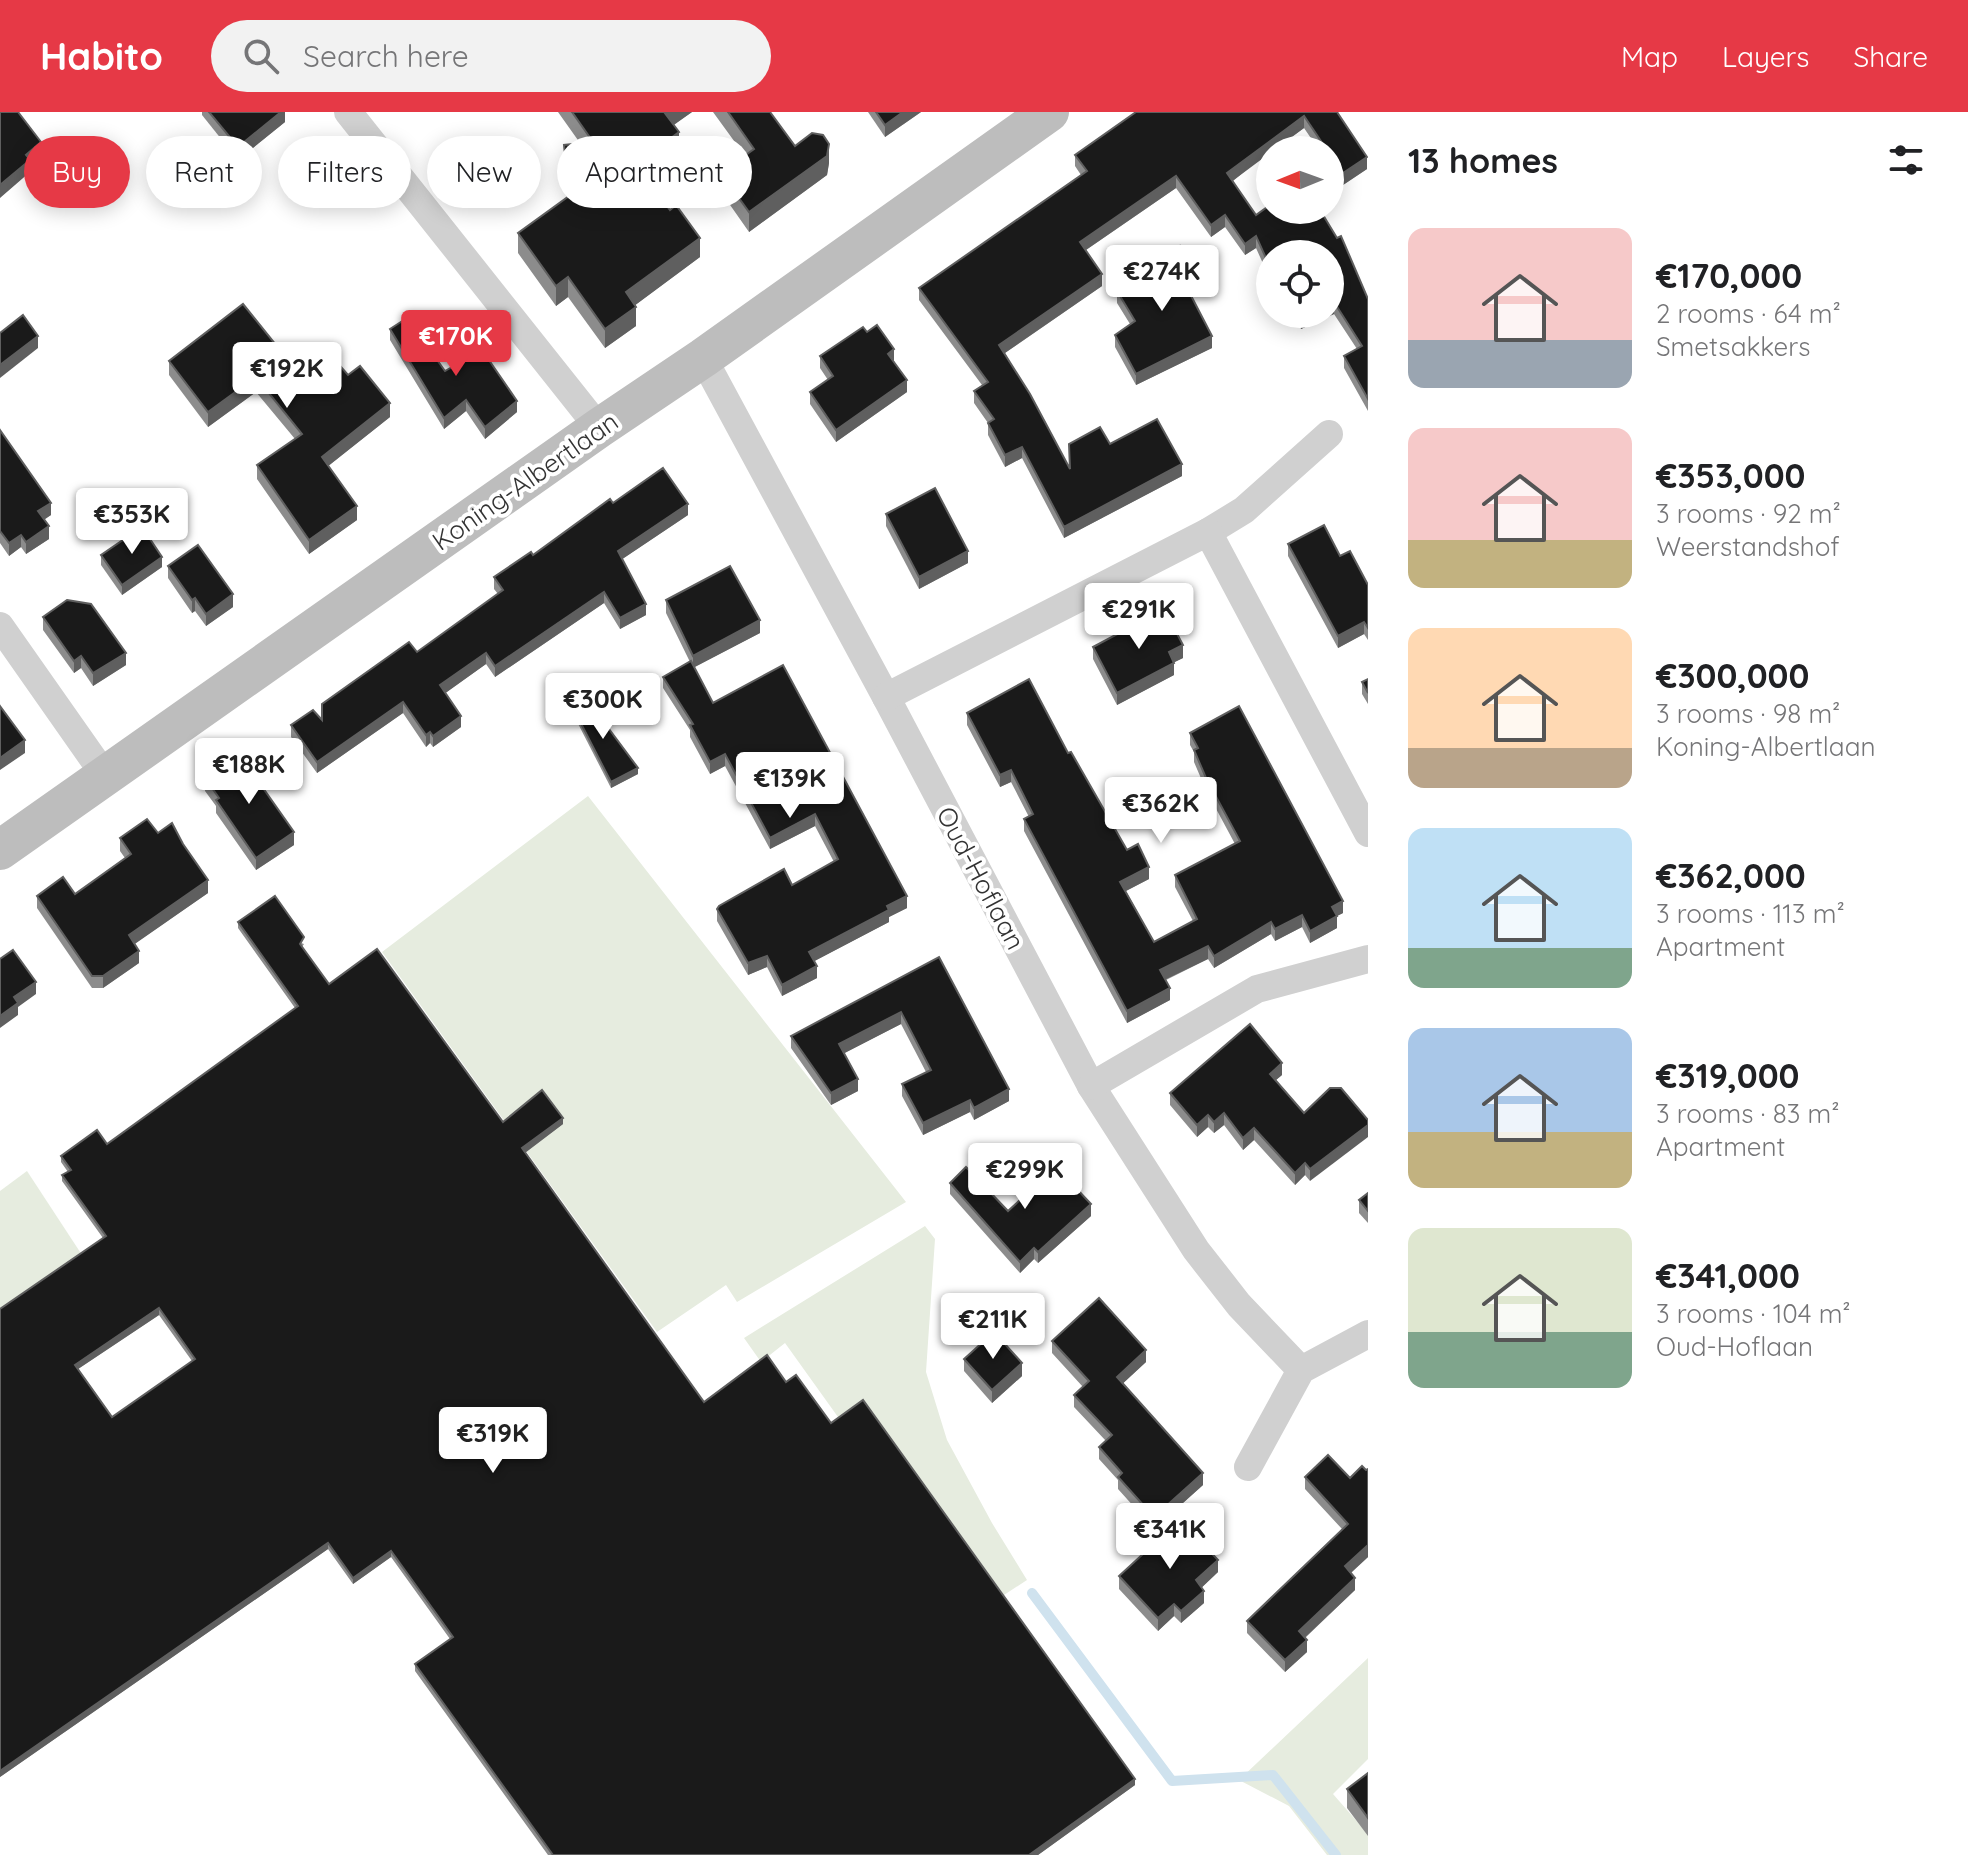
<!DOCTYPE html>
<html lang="en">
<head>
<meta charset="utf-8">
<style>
  body { margin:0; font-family:Quicksand,sans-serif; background:#f2f2f2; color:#202124; height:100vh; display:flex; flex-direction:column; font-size:30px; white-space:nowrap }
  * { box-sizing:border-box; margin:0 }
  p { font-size:26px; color:#757577 }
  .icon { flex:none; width:44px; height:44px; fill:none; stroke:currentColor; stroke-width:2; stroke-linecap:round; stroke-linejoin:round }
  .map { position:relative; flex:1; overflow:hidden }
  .panel { display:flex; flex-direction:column; background:#fff; width:600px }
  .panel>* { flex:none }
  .banner { position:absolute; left:24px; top:24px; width:760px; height:72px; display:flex; gap:16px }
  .needle { width:52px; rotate:269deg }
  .tools { position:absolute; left:1256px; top:24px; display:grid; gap:16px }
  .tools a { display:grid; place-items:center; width:88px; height:88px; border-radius:50%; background:#fff; box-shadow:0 4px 20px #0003; font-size:40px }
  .price { position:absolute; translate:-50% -68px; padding:0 18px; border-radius:8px; background:#fff; color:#222; font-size:26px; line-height:52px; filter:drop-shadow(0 2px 4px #0008) }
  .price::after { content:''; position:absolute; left:50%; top:48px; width:24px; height:18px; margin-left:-12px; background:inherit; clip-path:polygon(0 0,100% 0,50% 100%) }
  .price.on { background:#e63946; color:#fff }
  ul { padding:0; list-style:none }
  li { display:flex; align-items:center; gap:24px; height:200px; padding:0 40px }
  li span { display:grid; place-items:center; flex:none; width:224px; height:160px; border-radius:16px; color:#555 }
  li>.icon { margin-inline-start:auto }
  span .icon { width:96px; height:96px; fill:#fffc; stroke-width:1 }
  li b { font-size:34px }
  h2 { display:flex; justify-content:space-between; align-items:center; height:96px; padding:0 40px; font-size:34px }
  .tag { padding:0 28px; border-radius:36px; background:#fff; box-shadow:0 4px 20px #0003; font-size:28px; line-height:72px }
  .tag.on { background:#e63946; color:#fff }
  header { display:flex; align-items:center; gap:48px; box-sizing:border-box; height:112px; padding:0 40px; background:#e63946; color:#fff }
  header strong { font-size:38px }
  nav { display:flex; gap:44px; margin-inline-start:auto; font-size:28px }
  .search { width:560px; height:72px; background:#f2f2f2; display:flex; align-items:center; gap:20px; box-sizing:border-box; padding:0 28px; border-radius:44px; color:#757577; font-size:30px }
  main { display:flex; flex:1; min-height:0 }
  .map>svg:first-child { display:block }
  .green { fill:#e6ecdf }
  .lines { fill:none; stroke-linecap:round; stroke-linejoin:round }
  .stream { stroke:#cfe2ee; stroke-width:10 }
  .street { stroke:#d0d0d0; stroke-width:28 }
  .secondary { stroke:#bdbdbd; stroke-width:40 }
  .wall { fill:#8c8c8c; fill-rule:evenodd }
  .shaded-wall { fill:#5f5f5f }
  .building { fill:#1a1a1a; stroke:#5f5f5f; stroke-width:2; fill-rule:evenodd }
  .labels { text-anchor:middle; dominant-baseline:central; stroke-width:8; stroke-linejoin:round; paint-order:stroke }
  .street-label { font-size:26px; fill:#333; stroke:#fff }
</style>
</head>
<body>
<header>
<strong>Habito</strong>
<div class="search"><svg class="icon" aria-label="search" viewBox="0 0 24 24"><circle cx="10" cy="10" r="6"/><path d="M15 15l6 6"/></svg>Search here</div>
<nav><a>Map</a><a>Layers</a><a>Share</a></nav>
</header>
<main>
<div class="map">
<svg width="1368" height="1743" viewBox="0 0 1368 1743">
  <rect width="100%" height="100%" fill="#fff"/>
  <g class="green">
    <path d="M588,684L906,1090L737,1190L726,1173L657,1220L382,840Z"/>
    <path d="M27,1059L82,1143L0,1201V1079Z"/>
    <path d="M925,1114L935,1127L926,1260L947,1328L992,1411L1027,1468L1004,1483L867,1295L843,1312L785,1231L761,1250L744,1226Z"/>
    <path d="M1368,1546V1647L1333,1682L1368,1722V1743H1327L1289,1694L1239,1668Z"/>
  </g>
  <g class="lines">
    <path class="stream" d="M1032,1481L1172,1669L1273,1663L1336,1743"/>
    <g class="street">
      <path d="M348,0L599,316"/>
      <path d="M703,246L886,585L1091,974L1196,1138L1239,1193L1301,1258"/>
      <path d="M1208,420L1244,398L1329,322"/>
      <path d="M0,514L106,665"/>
      <path d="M886,585L1208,420L1368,721"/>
      <path d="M1091,974L1257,877L1368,847"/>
      <path d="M1248,1355L1301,1258L1368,1222"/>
    </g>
    <path class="secondary" d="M0,738L599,316L703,246L1049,0"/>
  </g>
  <g class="wall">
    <path d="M202,0H285V10L238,48L202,3Z"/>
    <path d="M558,0H692L673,13L679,40L645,64L700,145L635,193L636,214L605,236L568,185L556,194L518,141V121L567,85L564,52V33L580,31Z"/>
    <path d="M713,0H770L795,34L829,51L827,63L749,120L721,80V61L745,44Z"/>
    <path d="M868,0H921L885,25Z"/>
    <path d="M1136,0H1337L1367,57L1343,73L1330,54V38H1319L1304,16L1274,38H1270L1233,69L1256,103L1368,187V299L1344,256V244L1357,237L1334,202L1301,217L1294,202H1330L1270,142V167L1256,136L1245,143L1225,115L1211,125L1176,76L1086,138L1102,174L1005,241L1070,357L1110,332L1182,364L1064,426L1022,346L1005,355L988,323V311L974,291V279L982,273L919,188V176L1081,63L1075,54V43Z"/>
    <path d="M1200,176L1191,182L1212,236L1136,273L1115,235V223L1130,212L1117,191V179Z"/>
    <path d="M390,217L445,259L517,300L485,327L466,299L444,317L390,228Z"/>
    <path d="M867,220L894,249L907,280L836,330L810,292V280L828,268L820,256V244Z"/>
    <path d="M169,249L300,263H348L390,305L328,354L357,408L309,442L257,367V353L295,327L256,280L208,315L169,263Z"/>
    <path d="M0,318L51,403L44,407L49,427L26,442L21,435L9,444L0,431Z"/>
    <path d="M613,391L688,403L622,447L646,503L620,517L604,491L495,565L486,552L445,581L461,615L433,635L430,631L426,635L403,601L317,661L291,625V613L322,608L498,482L494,477V465L533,443Z"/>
    <path d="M886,402L968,451L919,477L886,414Z"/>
    <path d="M1288,432L1340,444L1368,473V528L1364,522L1338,536L1288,444Z"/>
    <path d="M101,443L162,455L122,483L101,453Z"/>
    <path d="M168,454L233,495L206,514L195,499L192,501L168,466Z"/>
    <path d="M666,488L760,521L694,555L713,591L907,796L889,805V810L814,849L817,866L782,884L767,855L748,863L717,809V797L792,773L834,750L815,714L770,737L725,654L710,662L690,625V618L663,576V565L690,550L666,501Z"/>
    <path d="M43,505L126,553L93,574L81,556L74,561L43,518Z"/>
    <path d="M1093,535L1183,546L1174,550V563L1117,593L1093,547Z"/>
    <path d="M1368,567V592L1362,582V570Z"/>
    <path d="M570,590L638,662L611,676L570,596Z"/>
    <path d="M967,601L1068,641L1127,738L1149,767L1126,779L1154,830L1193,809L1175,775V763L1235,732L1206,678L1194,650V640L1190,633V621L1343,801L1337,804V816L1310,831L1302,815L1275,829L1271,822L1214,856L1208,847L1166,868L1170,888L1127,911L1024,719V707L1029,705L1011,670L1000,675L967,613Z"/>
    <path d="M205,666L294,733L256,758L216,701V694L205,679Z"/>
    <path d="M158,721L208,781L134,832L139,851L103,876H92L37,796V784L75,782L125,746L120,739V726Z"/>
    <path d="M238,810L304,832L302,835L329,872L503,1010L563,1012L525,1041L704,1290L786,1270L831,1311L1135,1673L1038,1743H548L415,1559V1552L450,1527L391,1445L353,1472L328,1437L0,1665L103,1126L62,1069V1063L68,1060L61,1050V1044L107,1032L295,896L238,816ZM159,1203L192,1249L112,1305L78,1257Z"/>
    <path d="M939,845L1009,989L974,1008L970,1000L923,1023L902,984V972L926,960L901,912L844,941L858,979L831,993L791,936V924Z"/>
    <path d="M1282,963L1276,968L1304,1001L1330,976L1310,1069L1305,1063L1295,1073L1254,1028L1243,1038L1224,1013L1214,1021L1208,1015L1197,1025L1170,993V981Z"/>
    <path d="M950,1071L1008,1099L1091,1104L1038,1151L1034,1147L1020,1161L950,1082Z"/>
    <path d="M1368,1081V1111L1359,1101V1088Z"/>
    <path d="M1052,1229L1146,1250L1123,1271L1203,1373L1154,1417L1118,1377V1368L1099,1347V1335L1106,1329L1074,1295V1283L1083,1275L1052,1241Z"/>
    <path d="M964,1247L1022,1264L992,1291L964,1259Z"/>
    <path d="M1305,1365L1350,1366L1368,1445L1351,1461L1355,1478L1305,1526L1307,1540L1285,1560L1247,1521V1509L1342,1417L1305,1377Z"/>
    <path d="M1218,1460L1202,1475L1204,1491L1181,1511L1174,1504L1158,1519L1119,1477V1464Z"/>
    <path d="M1368,1661V1724L1347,1696V1677Z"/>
  </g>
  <g class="shaded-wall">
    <path d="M281,0H285V10L238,48V35Z"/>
    <path d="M664,0H692L664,20Z"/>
    <path d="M903,0H921L885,25V13Z"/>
    <path d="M1304,4V16L1274,38H1270V41L1227,73V61Z"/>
    <path d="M679,20V40L636,71V52Z"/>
    <path d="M41,30V43L30,52V60L0,86V73L26,43Z"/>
    <path d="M829,32V51L827,63L749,120V100Z"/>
    <path d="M1367,45V57L1343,73V61Z"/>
    <path d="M1176,64V76L1080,142V130Z"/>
    <path d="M1225,103V115L1211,125V113Z"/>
    <path d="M1256,124V136L1245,143V132Z"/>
    <path d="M700,126V145L626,200V180Z"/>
    <path d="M1102,162V174L999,245V233Z"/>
    <path d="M1200,164V176L1186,185V174Z"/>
    <path d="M568,165V185L556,194V174Z"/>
    <path d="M1334,190V202L1301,217V205L1308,202H1330V192Z"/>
    <path d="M636,195V214L605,236V217Z"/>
    <path d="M38,224V236L0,266V253Z"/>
    <path d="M1212,224V236L1136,273V262Z"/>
    <path d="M894,237V249L888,242Z"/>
    <path d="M256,265V280L208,315V300Z"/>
    <path d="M907,268V280L836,330V318Z"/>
    <path d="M466,288V299L444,317V306Z"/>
    <path d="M517,289V300L485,327V315Z"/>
    <path d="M390,291V305L322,359V345Z"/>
    <path d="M1022,335V346L1005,355V343Z"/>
    <path d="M1182,352V364L1064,426V415Z"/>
    <path d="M51,391V403L38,412V399Z"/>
    <path d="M688,392V403L618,450V439Z"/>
    <path d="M357,394V408L309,442V428Z"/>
    <path d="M49,414V427L26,442V430Z"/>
    <path d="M21,423V435L9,444V431Z"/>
    <path d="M968,439V451L919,477V465Z"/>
    <path d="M162,445V455L122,483V473Z"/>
    <path d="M604,480V491L495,565V554Z"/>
    <path d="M233,482V495L206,514V502Z"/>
    <path d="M195,486V499L192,501V488Z"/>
    <path d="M646,492V503L620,517V506Z"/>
    <path d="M760,508V521L693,556V544Z"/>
    <path d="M1364,510V522L1338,536V524Z"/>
    <path d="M1183,533V546L1169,553V540Z"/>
    <path d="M126,541V553L93,574V561Z"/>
    <path d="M486,541V552L440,585V573Z"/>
    <path d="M81,544V556L74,561V549Z"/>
    <path d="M1174,551V563L1117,593V581Z"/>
    <path d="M403,590V601L317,661V650Z"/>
    <path d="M461,604V615L433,635V624Z"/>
    <path d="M430,620V631L426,635V623Z"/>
    <path d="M25,628V641L0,658V646Z"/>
    <path d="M725,642V654L710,662V650Z"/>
    <path d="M638,656V662L611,676V670Z"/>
    <path d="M1011,658V670L1000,675V663Z"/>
    <path d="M815,702V714L770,737V726Z"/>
    <path d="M294,720V733L256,758V746Z"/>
    <path d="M1149,755V767L1120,782V770Z"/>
    <path d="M208,768V781L129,836V823Z"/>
    <path d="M907,784V796L889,805V810L809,852V840L887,794Z"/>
    <path d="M1343,789V801L1337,804V816L1310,831V819L1332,795Z"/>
    <path d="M1302,803V815L1275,829V817Z"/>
    <path d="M1271,810V822L1214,856V844Z"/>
    <path d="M1208,834V847L1160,870V858Z"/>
    <path d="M139,839V851L103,876V864Z"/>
    <path d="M767,844V855L748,863V851Z"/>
    <path d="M817,854V866L782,884V873Z"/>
    <path d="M36,870V882L18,895V903L0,916V904L14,885Z"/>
    <path d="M1170,876V888L1127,911V899Z"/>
    <path d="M901,900V912L839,944V932Z"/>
    <path d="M1282,951V963L1270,973V962Z"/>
    <path d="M858,967V979L831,993V981Z"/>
    <path d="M1009,977V989L974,1008V996Z"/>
    <path d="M970,988V1000L923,1023V1011Z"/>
    <path d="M1224,1001V1013L1214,1021V1010Z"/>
    <path d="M1208,1003V1015L1197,1025V1013Z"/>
    <path d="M563,1006V1012L522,1043V1036Z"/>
    <path d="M1368,1013V1025L1310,1069V1057Z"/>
    <path d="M1254,1016V1028L1243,1038V1026Z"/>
    <path d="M1305,1051V1063L1295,1073V1061Z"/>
    <path d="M1091,1092V1104L1038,1151V1140Z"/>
    <path d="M1034,1136V1147L1020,1161V1150Z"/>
    <path d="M159,1196V1203L75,1259V1253Z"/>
    <path d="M1146,1238V1250L1117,1277V1265Z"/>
    <path d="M1022,1251V1264L992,1291V1278Z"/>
    <path d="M1203,1361V1373L1154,1417V1405Z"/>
    <path d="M328,1431V1437L0,1665V1659Z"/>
    <path d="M1368,1433V1445L1345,1466V1454Z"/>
    <path d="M391,1439V1445L353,1472V1466Z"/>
    <path d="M1218,1448V1460L1196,1481V1468Z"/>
    <path d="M1355,1466V1478L1299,1531V1519Z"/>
    <path d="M1204,1479V1491L1181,1511V1499Z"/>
    <path d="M1174,1492V1504L1158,1519V1506Z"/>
    <path d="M1307,1528V1540L1285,1560V1548Z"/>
    <path d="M1135,1667V1673L1038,1743H1029Z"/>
  </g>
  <g class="building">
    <path d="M0,0H18L41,30L26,43L30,48L0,73Z"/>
    <path d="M209,0H281L238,35Z"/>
    <path d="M572,0H664L679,20L636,52L670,98L676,93L700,126L626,180L636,195L605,217L568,165L556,174L518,121L569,84L564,33L593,30Z"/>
    <path d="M728,0H770L795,34L812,21L823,23L829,32L827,44L749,100L721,61L754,37Z"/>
    <path d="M876,0H903L885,13Z"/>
    <path d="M1136,0H1337L1367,45L1343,61L1330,42V38H1327L1304,4L1227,61L1256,103L1270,93V98H1284L1288,102L1295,98H1320L1337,126L1341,124L1368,187V287L1344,244L1362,234L1334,190L1330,192V142H1270V155L1256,124L1245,132L1225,103L1211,113L1176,64L1080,130L1102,162L999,233L1030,282L1070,357L1069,332L1100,315L1110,332L1157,307L1182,352L1064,415L1022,335L1005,343L988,311L994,307L974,279L988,270L919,176L1087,59L1075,43Z"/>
    <path d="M1180,134L1200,164L1186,174L1212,224L1136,262L1115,223L1135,209L1117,179Z"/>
    <path d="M243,192L300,263L327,239L348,263L360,254L390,291L322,345L357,394L309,428L257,353L302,322L256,265L208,300L169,249Z"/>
    <path d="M23,203L38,224L0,253V221Z"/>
    <path d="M407,206L445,259L482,238L517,289L485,315L466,288L444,306L390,217Z"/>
    <path d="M877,213L894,237L888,242L907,268L836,318L810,280L833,264L820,244L863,215L867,220Z"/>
    <path d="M0,318L51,391L38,399L49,414L26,430L21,423L9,431L0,419Z"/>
    <path d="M663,356L688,392L618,439L646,492L620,506L604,480L495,554L486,541L440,573L461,604L433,624L430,620L426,623L403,590L317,650L291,613L313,598L322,608V592L409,530L417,540L503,478L494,465L531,440L533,443L610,387L613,391Z"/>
    <path d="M935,376L968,439L919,465L886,402Z"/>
    <path d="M1324,413L1340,444L1350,439L1368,473V516L1364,510L1338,524L1288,432Z"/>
    <path d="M142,415L162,445L122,473L101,443Z"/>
    <path d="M198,433L233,482L206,502L195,486L192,488L168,454Z"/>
    <path d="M730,454L760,508L693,544L666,488Z"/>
    <path d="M67,488L91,492L126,541L93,561L81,544L74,549L43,505Z"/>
    <path d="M1164,497L1183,533L1169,540L1174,551L1117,581L1093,535Z"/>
    <path d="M691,549L713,591L783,553L907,784L887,794L889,798L809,840L817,854L782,873L767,844L748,851L717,797L719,794L784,757L792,773L838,747L815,702L770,726L725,642L710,650L690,613L693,612L663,565Z"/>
    <path d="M1029,567L1068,641L1071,640L1127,738L1138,732L1149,755L1120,770L1154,830L1197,807L1175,763L1240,729L1206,666L1194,638L1198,636L1190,621L1239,594L1343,789L1332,795L1337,804L1310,819L1302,803L1275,817L1271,810L1214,844L1208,834L1160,858L1170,876L1127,899L1024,707L1033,702L1011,658L1000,663L967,601Z"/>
    <path d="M1368,567V581L1362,570Z"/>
    <path d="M583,582L638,656L611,670L570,590Z"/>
    <path d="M0,594L25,628L0,646Z"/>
    <path d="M239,642L294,720L256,746L216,688L219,686L205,666Z"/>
    <path d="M147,707L158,721L172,711L183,732L208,768L129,823L139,839L103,864H92L37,784L63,765L75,782L131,742L120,726Z"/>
    <path d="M275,784L304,825L300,832L329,872L377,837L503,1010L542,978L563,1006L522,1036L704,1290L767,1243L786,1270L796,1263L831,1311L863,1288L1135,1667L1029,1743H553L415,1552L453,1525L391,1439L353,1466L328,1431L0,1659V1197L106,1124L62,1063L71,1058L61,1044L97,1018L107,1032L298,894L238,810ZM159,1196L195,1247L112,1305L75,1253Z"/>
    <path d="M13,838L36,870L14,885L18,891L0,904V847Z"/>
    <path d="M939,845L1009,977L974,996L970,988L923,1011L902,972L931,958L901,900L839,932L858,967L831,981L791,924Z"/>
    <path d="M1250,912L1282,951L1270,962L1304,1001L1330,976H1341L1368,1008V1013L1310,1057L1305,1051L1295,1061L1254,1016L1243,1026L1224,1001L1214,1010L1208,1003L1197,1013L1170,981Z"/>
    <path d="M966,1055L1008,1099L1056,1055L1091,1092L1038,1140L1034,1136L1020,1150L950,1071Z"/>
    <path d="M1368,1081V1099L1359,1088Z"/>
    <path d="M1099,1186L1146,1238L1117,1265L1203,1361L1154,1405L1118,1365L1122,1361L1099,1335L1112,1323L1074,1283L1089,1269L1052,1229Z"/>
    <path d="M994,1220L1022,1251L992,1278L964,1247Z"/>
    <path d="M1328,1343L1350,1366L1362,1354L1366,1358L1368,1357V1433L1345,1454L1355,1466L1299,1519L1307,1528L1285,1548L1247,1509L1348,1412L1305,1365Z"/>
    <path d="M1180,1408L1218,1448L1196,1468L1204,1479L1181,1499L1174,1492L1158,1506L1119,1464Z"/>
    <path d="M1368,1661V1706L1347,1677Z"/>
  </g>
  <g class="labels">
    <g class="street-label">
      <text transform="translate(525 369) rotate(-35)">Koning-Albertlaan</text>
      <text transform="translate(981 766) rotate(62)">Oud-Hoflaan</text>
    </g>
  </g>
</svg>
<div class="tools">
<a><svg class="needle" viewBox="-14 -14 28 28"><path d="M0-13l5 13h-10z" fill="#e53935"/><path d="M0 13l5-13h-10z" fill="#757577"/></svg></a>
<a><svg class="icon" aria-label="locate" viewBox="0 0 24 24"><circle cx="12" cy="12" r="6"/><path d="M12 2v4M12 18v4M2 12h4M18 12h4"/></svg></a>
</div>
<b class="price" style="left:1162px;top:201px">€274K</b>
<b class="price on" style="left:456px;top:266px">€170K</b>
<b class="price" style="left:287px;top:298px">€192K</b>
<b class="price" style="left:132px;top:444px">€353K</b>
<b class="price" style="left:1139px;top:539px">€291K</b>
<b class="price" style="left:603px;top:629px">€300K</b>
<b class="price" style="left:249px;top:694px">€188K</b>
<b class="price" style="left:790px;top:708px">€139K</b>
<b class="price" style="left:1161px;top:733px">€362K</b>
<b class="price" style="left:1025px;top:1099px">€299K</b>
<b class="price" style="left:993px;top:1249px">€211K</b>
<b class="price" style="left:493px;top:1363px">€319K</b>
<b class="price" style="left:1170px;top:1459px">€341K</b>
<div class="banner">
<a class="tag on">Buy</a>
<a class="tag">Rent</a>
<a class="tag">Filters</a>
<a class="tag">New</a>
<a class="tag">Apartment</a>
</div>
</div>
<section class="panel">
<h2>13 homes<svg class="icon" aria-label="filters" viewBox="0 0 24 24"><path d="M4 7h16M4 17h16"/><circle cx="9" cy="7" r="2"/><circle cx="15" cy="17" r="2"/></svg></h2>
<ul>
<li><span style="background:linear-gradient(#f6c9c9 70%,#9aa5b1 0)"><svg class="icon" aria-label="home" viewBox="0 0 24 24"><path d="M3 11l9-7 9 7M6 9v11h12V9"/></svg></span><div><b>€170,000</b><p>2 rooms · 64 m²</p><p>Smetsakkers</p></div></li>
<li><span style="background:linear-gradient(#f6c9c9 70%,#c2b280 0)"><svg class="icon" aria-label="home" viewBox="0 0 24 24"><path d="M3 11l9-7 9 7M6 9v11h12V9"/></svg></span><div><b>€353,000</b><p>3 rooms · 92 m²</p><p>Weerstandshof</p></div></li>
<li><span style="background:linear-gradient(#ffd9b3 75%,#b9a48a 0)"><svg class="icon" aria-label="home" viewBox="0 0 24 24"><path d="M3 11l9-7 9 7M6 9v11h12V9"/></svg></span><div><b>€300,000</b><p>3 rooms · 98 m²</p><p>Koning-Albertlaan</p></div></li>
<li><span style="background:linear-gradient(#bfe0f5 75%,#7fa58c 0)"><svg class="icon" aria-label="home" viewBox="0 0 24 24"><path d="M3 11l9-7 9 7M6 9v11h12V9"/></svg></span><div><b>€362,000</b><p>3 rooms · 113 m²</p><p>Apartment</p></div></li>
<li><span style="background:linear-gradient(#a9c7e8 65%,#c2b280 0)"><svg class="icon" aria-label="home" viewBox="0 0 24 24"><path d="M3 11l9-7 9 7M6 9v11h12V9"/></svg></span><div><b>€319,000</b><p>3 rooms · 83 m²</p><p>Apartment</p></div></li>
<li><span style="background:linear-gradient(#dfe7d0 65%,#7fa58c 0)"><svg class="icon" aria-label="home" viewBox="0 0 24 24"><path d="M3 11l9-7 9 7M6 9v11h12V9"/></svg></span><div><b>€341,000</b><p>3 rooms · 104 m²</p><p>Oud-Hoflaan</p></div></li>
</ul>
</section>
</main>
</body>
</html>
